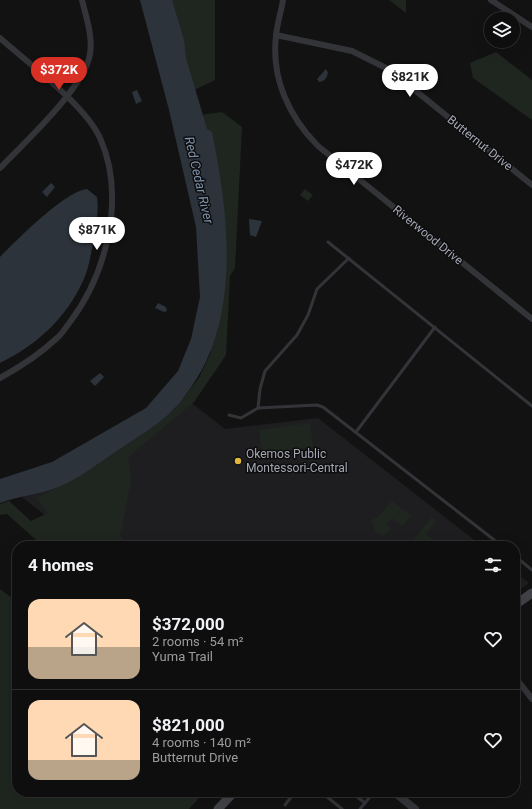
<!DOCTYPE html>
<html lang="en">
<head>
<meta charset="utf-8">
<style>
  body { margin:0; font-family:Roboto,sans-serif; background:#1c1c1c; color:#f1f3f6; height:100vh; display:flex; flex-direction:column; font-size:15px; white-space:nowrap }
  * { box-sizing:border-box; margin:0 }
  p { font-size:13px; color:#9b9c9e }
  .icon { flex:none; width:22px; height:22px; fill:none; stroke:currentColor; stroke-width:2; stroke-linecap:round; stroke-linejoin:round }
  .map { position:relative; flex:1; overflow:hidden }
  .panel { position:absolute; left:12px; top:541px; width:508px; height:256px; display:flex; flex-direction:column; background:#0e0e0e; border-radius:16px; box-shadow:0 4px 16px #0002,0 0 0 1px #2e2e2e }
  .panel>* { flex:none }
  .buttons { position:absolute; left:484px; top:12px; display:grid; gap:8px }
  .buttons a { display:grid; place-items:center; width:36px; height:36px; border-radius:50%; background:#0e0e0e; box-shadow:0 4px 16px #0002,0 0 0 1px #2e2e2e; font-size:20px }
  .price { position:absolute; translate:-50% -34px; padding:0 9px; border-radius:14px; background:#fff; color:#222; font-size:13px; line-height:26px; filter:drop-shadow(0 1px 2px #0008) }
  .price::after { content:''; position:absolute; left:50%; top:24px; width:12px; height:9px; margin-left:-6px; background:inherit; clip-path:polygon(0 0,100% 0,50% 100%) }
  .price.selected { background:#d93025; color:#fff }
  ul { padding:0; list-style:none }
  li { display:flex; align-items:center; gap:12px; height:100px; padding:0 16px }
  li+li { border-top:1px solid #2e2e2e }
  li span { display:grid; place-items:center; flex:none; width:112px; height:80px; border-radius:12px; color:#555 }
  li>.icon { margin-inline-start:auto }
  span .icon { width:48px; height:48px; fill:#fffc; stroke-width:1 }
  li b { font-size:17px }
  h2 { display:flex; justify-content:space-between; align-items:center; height:48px; padding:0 16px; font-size:17px }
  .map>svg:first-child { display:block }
  .built { fill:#1e1e20 }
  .green { fill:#1f2620 }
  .water { fill:#2c333b }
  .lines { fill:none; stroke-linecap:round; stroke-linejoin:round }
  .service { stroke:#333438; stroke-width:3 }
  .minor { stroke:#333438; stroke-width:6 }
  .tertiary { stroke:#333438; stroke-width:8 }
  .secondary { stroke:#414348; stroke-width:9 }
  .poi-dot { fill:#e2b63b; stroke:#0d0d0e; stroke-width:1.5 }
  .labels { text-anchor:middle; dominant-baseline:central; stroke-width:3; stroke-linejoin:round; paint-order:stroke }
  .street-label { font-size:12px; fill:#a4a8b3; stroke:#0d0d0e }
  .poi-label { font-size:12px; fill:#a4a8b3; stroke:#0d0d0e; text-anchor:start }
  .water-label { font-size:13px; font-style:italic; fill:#7e93ac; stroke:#0d0d0e }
</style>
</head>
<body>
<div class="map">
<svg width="532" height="809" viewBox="0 0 532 809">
  <rect width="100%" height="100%" fill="#121213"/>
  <g class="built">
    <path d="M184,397L225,429L318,418L482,546H83L22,497L55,488L175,409Z"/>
    <path d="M515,572L529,583L515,593Z"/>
  </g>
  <g class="green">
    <path d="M171,0H215V80L194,90Z"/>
    <path d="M389,0H406V13Z"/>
    <path d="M496,52L532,80V120L473,78L470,63Z"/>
    <path d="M222,112L242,127L235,268L230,276L226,355L194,402L128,457L131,480L120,535L129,546H43L7,514L0,515V504L9,501L31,521L48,513L37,498L86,473L150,429L175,409L199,378L211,352L200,115Z"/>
    <path d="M305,189L313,195L308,201L300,195Z"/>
    <path d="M310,423L313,447L262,454L259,430Z"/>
    <path d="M392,501L411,516L402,526L392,518L387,523L390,530L383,536C368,528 378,531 371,522L374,518L376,519Z"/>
    <path d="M432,517L436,521L426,534L441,546L409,545Z"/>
    <path d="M0,589L17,602V792H204L189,809H0Z"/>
  </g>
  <g class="water">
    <path d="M140,0H172L184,40L186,58L207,129L212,132C229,216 242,321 187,393C183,398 179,405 174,409C158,425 139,436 120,449C99,463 79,479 56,488C38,495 18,496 0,503V479L52,462L146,408L178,371L191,339L200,297L196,227L169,110Z"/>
    <path d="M326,69L328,73C326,79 325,81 319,82L317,79Z"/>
    <path d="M137,90L142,101L136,104L132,92Z"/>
    <path d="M51,183L55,187L47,197L42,192Z"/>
    <path d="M87,189L97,197C99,211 96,225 94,239C91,252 89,269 83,281C66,318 37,345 0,363V257C16,241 65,191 87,189Z"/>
    <path d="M249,219L262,221L256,237L250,235Z"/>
    <path d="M158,303L166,307L167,311L164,312L155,308Z"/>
    <path d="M100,373L104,377L95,386L90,381Z"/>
  </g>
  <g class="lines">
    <g class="service">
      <path d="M328,242L532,406"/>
      <path d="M258,408L260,389L265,371L297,335L308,315L317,289L349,258"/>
      <path d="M229,415L241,418L258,408L317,405L323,407L502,546"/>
      <path d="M356,432L435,327"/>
      <path d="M306,546L316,542L323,546"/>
      <path d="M515,556L532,570"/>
      <path d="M180,792L208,794L214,792"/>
      <path d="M321,792L342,809"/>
      <path d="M351,792L365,803"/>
      <path d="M285,805L295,792"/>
      <path d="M360,809L374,792"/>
    </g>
    <g class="minor">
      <path d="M283,0C281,12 277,24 276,36C271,78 289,117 318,146L532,319"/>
      <path d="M491,0L532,27"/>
      <path d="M276,35L352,51L390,70L532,185"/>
      <path d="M0,38C28,63 85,105 100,138C126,196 107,273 70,322C66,327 62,334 57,338C40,354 20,367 0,378"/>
      <path d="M0,168C24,143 85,87 90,54C93,36 86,17 82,0"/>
      <path d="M515,677L532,699"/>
    </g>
    <path class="tertiary" d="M394,792L415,809"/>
    <g class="secondary">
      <path d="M515,605L532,593"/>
      <path d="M218,809L234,792"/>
    </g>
  </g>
  <circle class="poi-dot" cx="238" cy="461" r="4"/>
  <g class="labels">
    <g class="street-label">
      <text transform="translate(480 143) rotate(39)">Butternut Drive</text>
      <text transform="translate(428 235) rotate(39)">Riverwood Drive</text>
    </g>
    <g class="poi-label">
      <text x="246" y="454">Okemos Public<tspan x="246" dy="14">Montessori-Central</tspan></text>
    </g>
    <g class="water-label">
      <text transform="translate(199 180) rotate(77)">Red Cedar River</text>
    </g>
  </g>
</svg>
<div class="buttons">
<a><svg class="icon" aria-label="layers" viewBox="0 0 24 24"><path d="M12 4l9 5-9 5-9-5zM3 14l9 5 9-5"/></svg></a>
</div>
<b class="price selected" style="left:59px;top:91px">$372K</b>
<b class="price" style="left:410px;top:98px">$821K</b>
<b class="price" style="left:354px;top:186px">$472K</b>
<b class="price" style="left:97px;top:251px">$871K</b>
<section class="panel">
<h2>4 homes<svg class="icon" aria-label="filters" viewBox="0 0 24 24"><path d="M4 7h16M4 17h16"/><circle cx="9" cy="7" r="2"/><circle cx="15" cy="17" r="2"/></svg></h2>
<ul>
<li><span style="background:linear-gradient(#ffd9b3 60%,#b9a48a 0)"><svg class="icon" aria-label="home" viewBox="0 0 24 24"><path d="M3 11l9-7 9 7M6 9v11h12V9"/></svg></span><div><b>$372,000</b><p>2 rooms · 54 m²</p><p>Yuma Trail</p></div><svg class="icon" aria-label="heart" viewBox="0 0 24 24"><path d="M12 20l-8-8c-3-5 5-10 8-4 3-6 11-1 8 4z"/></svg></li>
<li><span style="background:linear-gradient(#ffd9b3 75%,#b9a48a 0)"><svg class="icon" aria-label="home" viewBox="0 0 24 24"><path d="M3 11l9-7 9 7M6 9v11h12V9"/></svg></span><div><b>$821,000</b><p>4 rooms · 140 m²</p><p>Butternut Drive</p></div><svg class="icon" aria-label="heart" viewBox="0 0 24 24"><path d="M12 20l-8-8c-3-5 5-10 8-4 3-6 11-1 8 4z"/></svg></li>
</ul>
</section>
</div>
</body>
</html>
